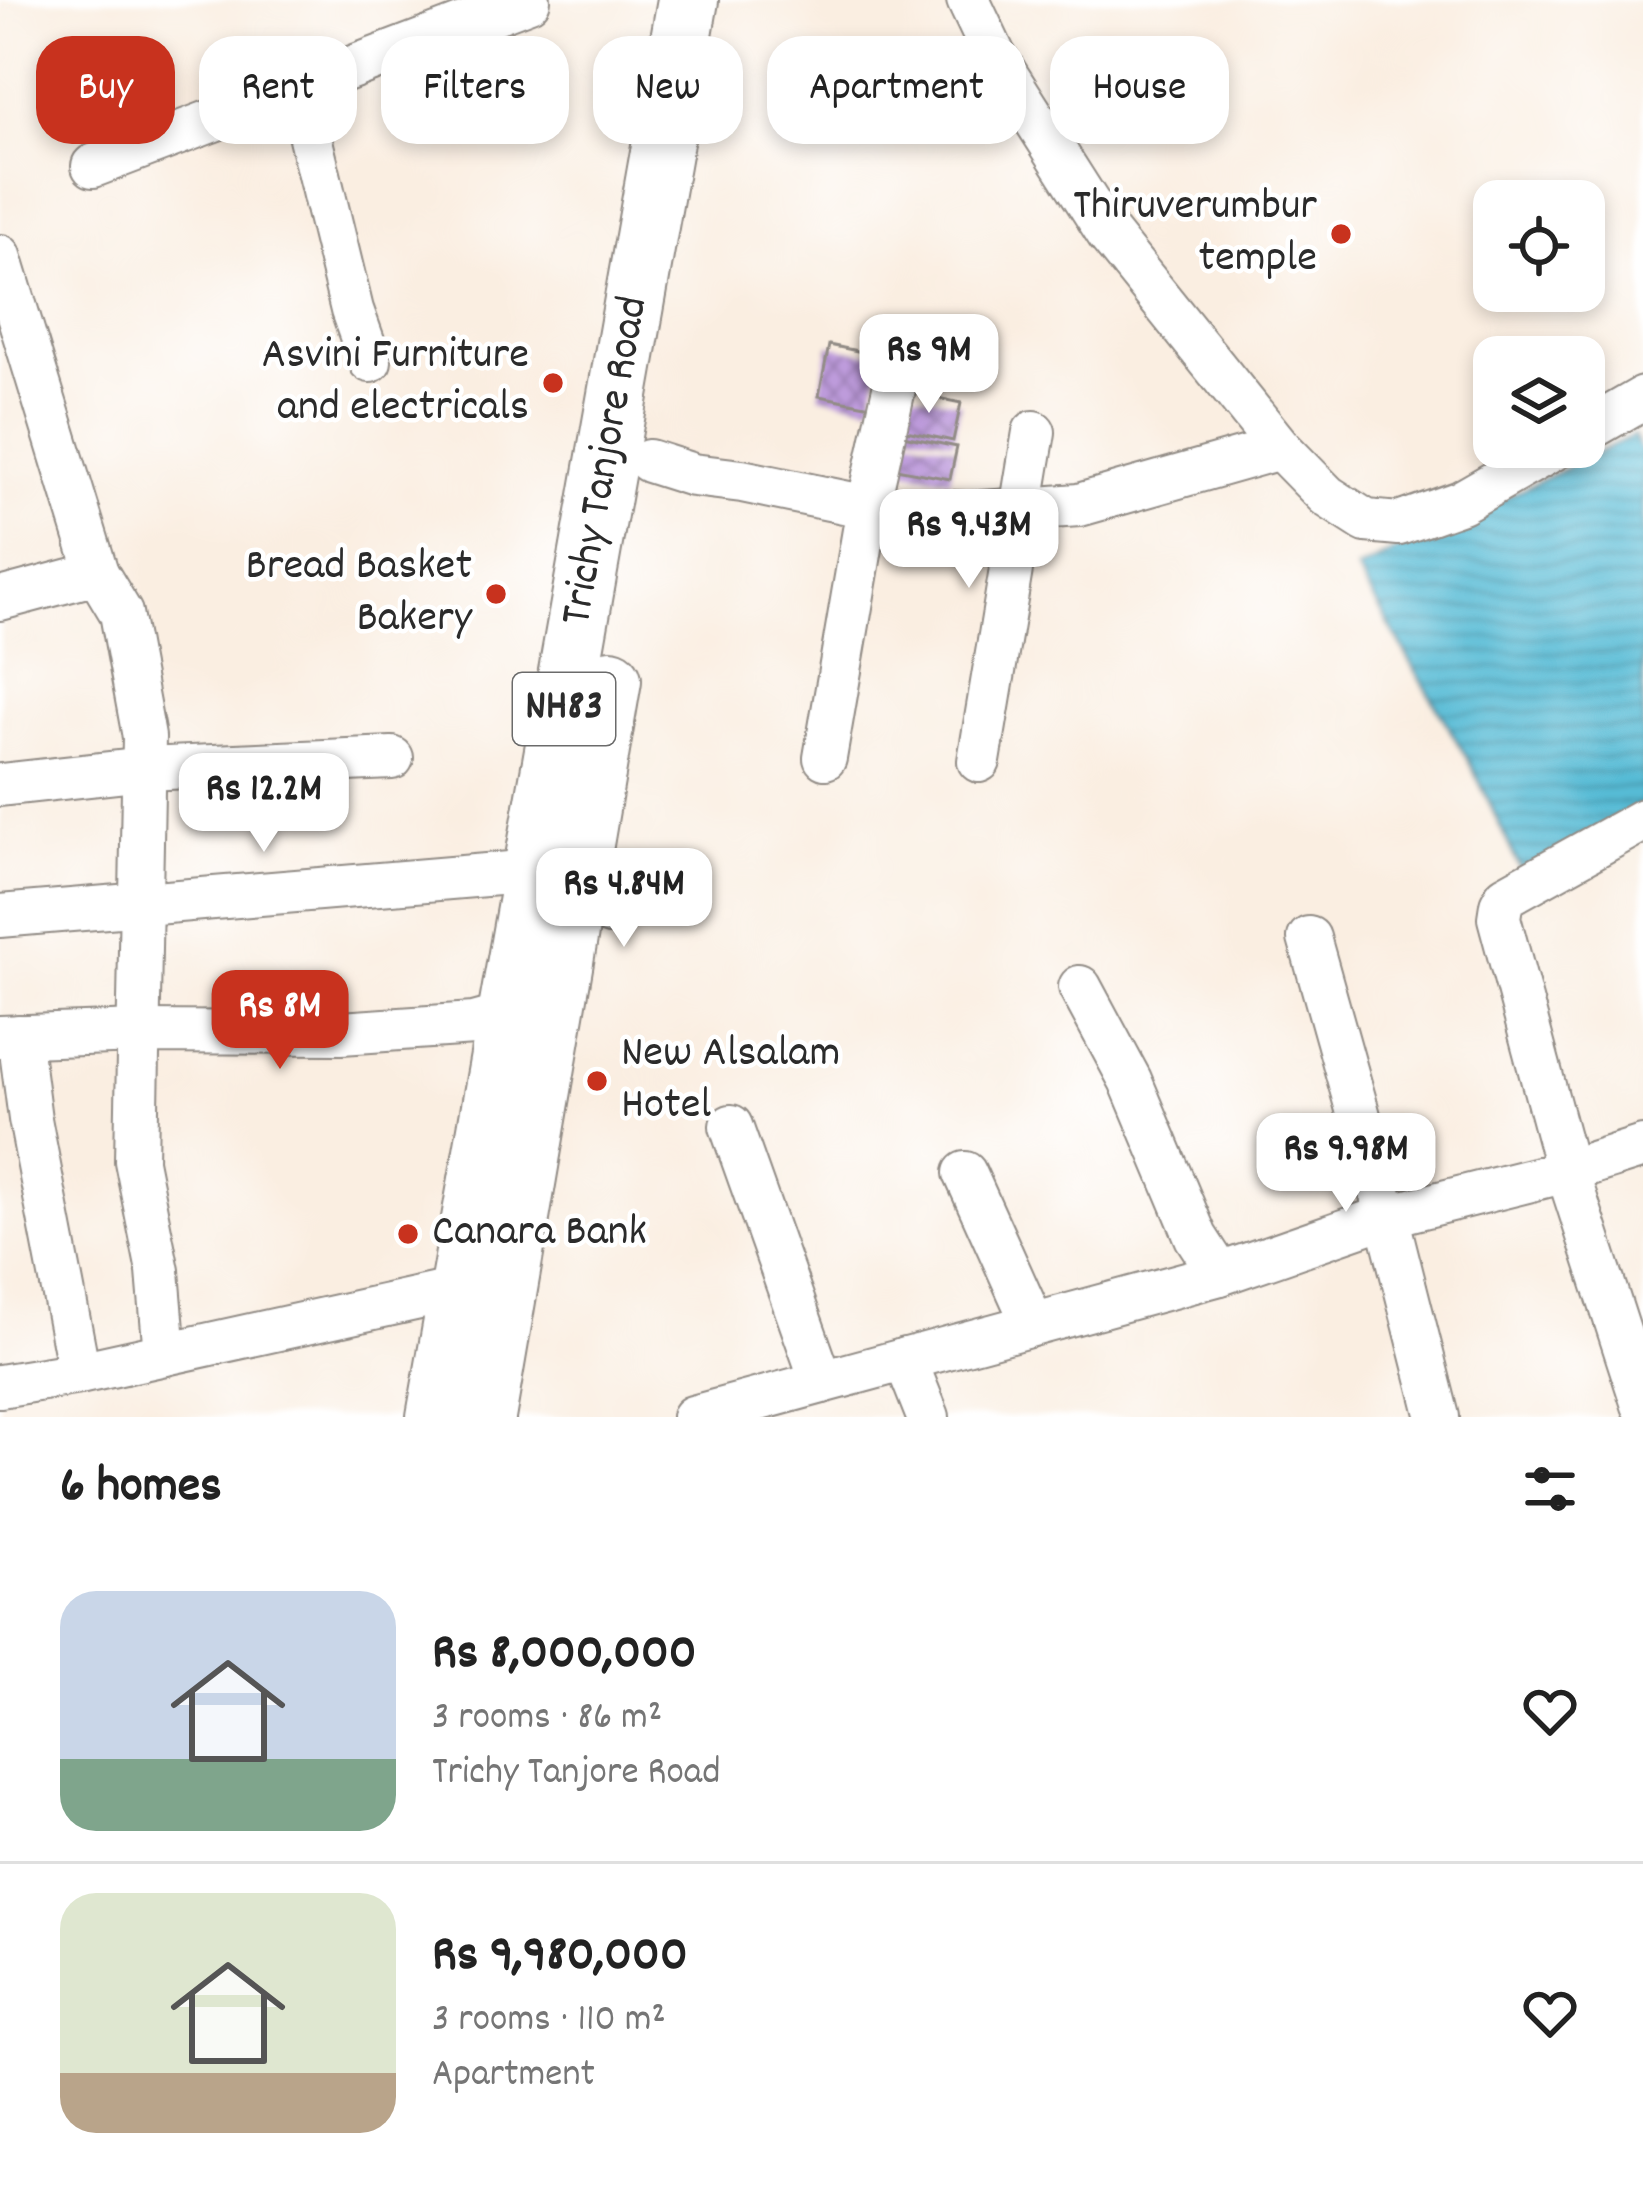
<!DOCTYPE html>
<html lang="en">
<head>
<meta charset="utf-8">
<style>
  body { margin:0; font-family:Dekko,sans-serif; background:#f6f6f6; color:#222; height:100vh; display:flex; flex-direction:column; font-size:45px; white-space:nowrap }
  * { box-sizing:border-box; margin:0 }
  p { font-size:39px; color:#767676 }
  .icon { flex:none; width:66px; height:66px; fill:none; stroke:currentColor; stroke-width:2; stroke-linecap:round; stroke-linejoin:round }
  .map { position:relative; height:1417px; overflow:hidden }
  .details { display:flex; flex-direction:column; background:#fff; flex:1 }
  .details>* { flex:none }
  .guide { position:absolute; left:36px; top:36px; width:1572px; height:108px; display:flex; gap:24px }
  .buttons { position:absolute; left:1473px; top:180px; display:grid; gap:24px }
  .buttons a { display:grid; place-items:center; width:132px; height:132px; border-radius:24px; background:#fff; box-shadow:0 6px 18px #0003; font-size:60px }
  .price { position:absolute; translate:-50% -102px; padding:0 27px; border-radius:24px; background:#fff; color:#222; font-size:39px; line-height:78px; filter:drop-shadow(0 3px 6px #0008) }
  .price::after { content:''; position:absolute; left:50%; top:72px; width:36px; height:27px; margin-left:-18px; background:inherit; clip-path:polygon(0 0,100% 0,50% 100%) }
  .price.active { background:#c8321e; color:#fff }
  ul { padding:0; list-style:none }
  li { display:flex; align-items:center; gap:36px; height:300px; padding:0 60px }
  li+li { border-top:3px solid #e0e0e0 }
  li span { display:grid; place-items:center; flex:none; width:336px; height:240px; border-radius:36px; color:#555 }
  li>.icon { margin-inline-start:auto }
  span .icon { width:144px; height:144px; fill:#fffc; stroke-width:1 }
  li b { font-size:51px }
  h2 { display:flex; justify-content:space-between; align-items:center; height:144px; padding:0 60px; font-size:51px }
  .tag { padding:0 42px; border-radius:36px; background:#fff; box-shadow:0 6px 18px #0003; font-size:42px; line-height:108px }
  .tag.active { background:#c8321e; color:#fff }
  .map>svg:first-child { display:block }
  .water { fill:url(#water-rules); stroke:#417380; stroke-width:3 }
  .building { fill:url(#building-cross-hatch) }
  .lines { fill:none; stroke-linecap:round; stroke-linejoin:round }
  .minor-casing { stroke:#928c86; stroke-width:46 }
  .highway-casing { stroke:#928c86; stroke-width:64 }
  .minor { stroke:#fff; stroke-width:42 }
  .highway { stroke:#fff; stroke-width:60 }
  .poi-dot { fill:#c8321e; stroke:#fff; stroke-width:4.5 }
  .labels { text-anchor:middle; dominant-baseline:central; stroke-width:9; stroke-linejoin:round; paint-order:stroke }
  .shield { fill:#fff; stroke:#6b6b6b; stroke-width:3 }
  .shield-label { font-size:42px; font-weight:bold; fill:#2b2b2b }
  .poi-label { font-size:45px; fill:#2b2b2b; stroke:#fff; text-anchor:end }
  .street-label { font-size:45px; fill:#2b2b2b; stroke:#fff }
</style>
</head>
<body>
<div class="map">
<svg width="1643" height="1417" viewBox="0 0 1643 1417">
  <defs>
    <pattern id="water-rules" width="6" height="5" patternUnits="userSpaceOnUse" patternTransform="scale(3)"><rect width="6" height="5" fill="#57bbd5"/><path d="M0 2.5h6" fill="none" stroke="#4898ad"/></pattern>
    <pattern id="building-cross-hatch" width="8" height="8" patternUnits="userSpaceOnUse" patternTransform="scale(3)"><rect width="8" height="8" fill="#be9bdc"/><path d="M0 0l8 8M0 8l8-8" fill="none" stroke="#9b7fb3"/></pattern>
  </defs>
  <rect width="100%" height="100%" fill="#fff"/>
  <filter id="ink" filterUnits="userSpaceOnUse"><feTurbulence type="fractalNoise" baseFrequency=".00833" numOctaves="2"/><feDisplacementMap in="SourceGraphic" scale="24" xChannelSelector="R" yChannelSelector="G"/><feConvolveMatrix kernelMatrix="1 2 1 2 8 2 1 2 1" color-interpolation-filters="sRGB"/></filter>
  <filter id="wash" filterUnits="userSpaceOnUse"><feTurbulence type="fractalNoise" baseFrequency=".004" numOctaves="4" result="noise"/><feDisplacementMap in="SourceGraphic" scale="48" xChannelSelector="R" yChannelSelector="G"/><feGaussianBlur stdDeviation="2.7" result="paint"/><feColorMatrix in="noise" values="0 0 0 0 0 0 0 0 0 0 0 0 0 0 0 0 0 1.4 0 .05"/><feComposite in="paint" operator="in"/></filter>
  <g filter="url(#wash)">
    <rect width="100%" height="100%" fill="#faeee1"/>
    <path class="water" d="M1634,435L1643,456V803L1521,871L1475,772L1357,570Z"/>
    <g id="blocks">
      <g class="building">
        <path d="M829,345L881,356L871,406L819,396Z"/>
        <path d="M904,391L961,403L953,441L897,429Z"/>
        <path d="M898,435L957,447L950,479L891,468Z"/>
      </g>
    </g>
  </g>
  <g filter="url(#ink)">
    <use href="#blocks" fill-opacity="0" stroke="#928c86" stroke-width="3"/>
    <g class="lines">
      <defs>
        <g id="minor">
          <path d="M968,0L994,55L1108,234L1280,448L1327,496L1366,521L1399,524L1461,502L1557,447"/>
          <path d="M298,88L352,310L370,361"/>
          <path d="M93,166L529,0"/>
          <path d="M0,256L97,573"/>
          <path d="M1584,432L1643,398"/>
          <path d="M649,461L693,475L742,481L868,507L968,513L1079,505L1280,448"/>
          <path d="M0,599L97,573L121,613L144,737L136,1161L158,1271L165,1354"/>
          <path d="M825,758L868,507L900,361"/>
          <path d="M979,761L1034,432"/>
          <path d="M0,785L145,769L392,758"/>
          <path d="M1643,820L1506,896L1501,905L1499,918L1567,1171L1643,1405"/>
          <path d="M574,899L610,913L679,893"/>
          <path d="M0,916L534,871"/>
          <path d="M1309,938L1387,1216L1438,1417"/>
          <path d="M1080,987L1130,1080L1196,1237L1220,1274"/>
          <path d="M19,1036L30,1119L79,1373"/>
          <path d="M0,1037L139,1032L341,1033L474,1024L507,1015H531"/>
          <path d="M731,1126L822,1382"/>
          <path d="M965,1173L1033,1324"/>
          <path d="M905,1359L928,1417"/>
          <path d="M0,1386L79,1373L460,1289"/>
          <path d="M693,1417L1220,1274L1387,1216L1567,1171L1643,1147"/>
        </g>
        <g id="highway">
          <path d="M437,1417L688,0"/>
          <path d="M485,1417L611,680"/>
        </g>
      </defs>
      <use href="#minor" class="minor-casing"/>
      <use href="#highway" class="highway-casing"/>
      <use href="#minor" class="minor"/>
      <use href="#highway" class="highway"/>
    </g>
  </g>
  <g class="poi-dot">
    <circle cx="1341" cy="234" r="12"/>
    <circle cx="553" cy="383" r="12"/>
    <circle cx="496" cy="594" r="12"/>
    <circle cx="597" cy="1081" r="12"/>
    <circle cx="408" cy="1234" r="12"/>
  </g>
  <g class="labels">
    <rect class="shield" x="513" y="673" width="102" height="72" rx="9"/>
    <g class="shield-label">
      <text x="564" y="709">NH83</text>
    </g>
    <g class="poi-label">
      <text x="1317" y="208">Thiruverumbur<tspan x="1317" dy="52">temple</tspan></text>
      <text x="529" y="357">Asvini Furniture<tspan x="529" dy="52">and electricals</tspan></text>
      <text x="472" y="568">Bread Basket<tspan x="472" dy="52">Bakery</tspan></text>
      <text x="621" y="1055" text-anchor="start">New Alsalam<tspan x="621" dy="52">Hotel</tspan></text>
      <text x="432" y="1234" text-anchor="start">Canara Bank</text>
    </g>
    <g class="street-label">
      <text transform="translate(607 461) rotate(-80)">Trichy Tanjore Road</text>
    </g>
  </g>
</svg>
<div class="buttons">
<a><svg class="icon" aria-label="locate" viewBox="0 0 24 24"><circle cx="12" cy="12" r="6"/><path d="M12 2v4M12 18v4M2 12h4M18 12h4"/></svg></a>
<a><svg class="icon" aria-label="layers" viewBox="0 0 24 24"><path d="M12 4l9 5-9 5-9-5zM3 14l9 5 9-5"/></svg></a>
</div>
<b class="price" style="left:929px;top:416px">Rs 9M</b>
<b class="price" style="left:969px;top:591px">Rs 9.43M</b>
<b class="price" style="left:264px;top:855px">Rs 12.2M</b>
<b class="price" style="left:624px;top:950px">Rs 4.84M</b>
<b class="price active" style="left:280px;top:1072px">Rs 8M</b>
<b class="price" style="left:1346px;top:1215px">Rs 9.98M</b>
<div class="guide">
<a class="tag active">Buy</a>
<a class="tag">Rent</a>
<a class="tag">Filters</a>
<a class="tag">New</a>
<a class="tag">Apartment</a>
<a class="tag">House</a>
</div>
</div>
<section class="details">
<h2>6 homes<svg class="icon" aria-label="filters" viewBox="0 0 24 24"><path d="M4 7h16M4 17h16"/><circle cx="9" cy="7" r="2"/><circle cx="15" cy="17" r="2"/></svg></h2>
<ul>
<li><span style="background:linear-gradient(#c9d6e8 70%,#7fa58c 0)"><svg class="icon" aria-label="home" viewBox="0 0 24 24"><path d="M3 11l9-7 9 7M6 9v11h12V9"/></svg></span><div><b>Rs 8,000,000</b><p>3 rooms · 86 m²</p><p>Trichy Tanjore Road</p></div><svg class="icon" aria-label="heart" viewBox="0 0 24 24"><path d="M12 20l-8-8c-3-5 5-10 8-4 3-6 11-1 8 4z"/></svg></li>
<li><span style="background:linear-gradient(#dfe7d0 75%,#b9a48a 0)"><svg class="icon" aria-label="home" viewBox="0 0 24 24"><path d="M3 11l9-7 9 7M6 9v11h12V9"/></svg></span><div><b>Rs 9,980,000</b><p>3 rooms · 110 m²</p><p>Apartment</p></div><svg class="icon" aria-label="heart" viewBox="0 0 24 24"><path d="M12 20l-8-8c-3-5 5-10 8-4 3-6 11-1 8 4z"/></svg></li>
</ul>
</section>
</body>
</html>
